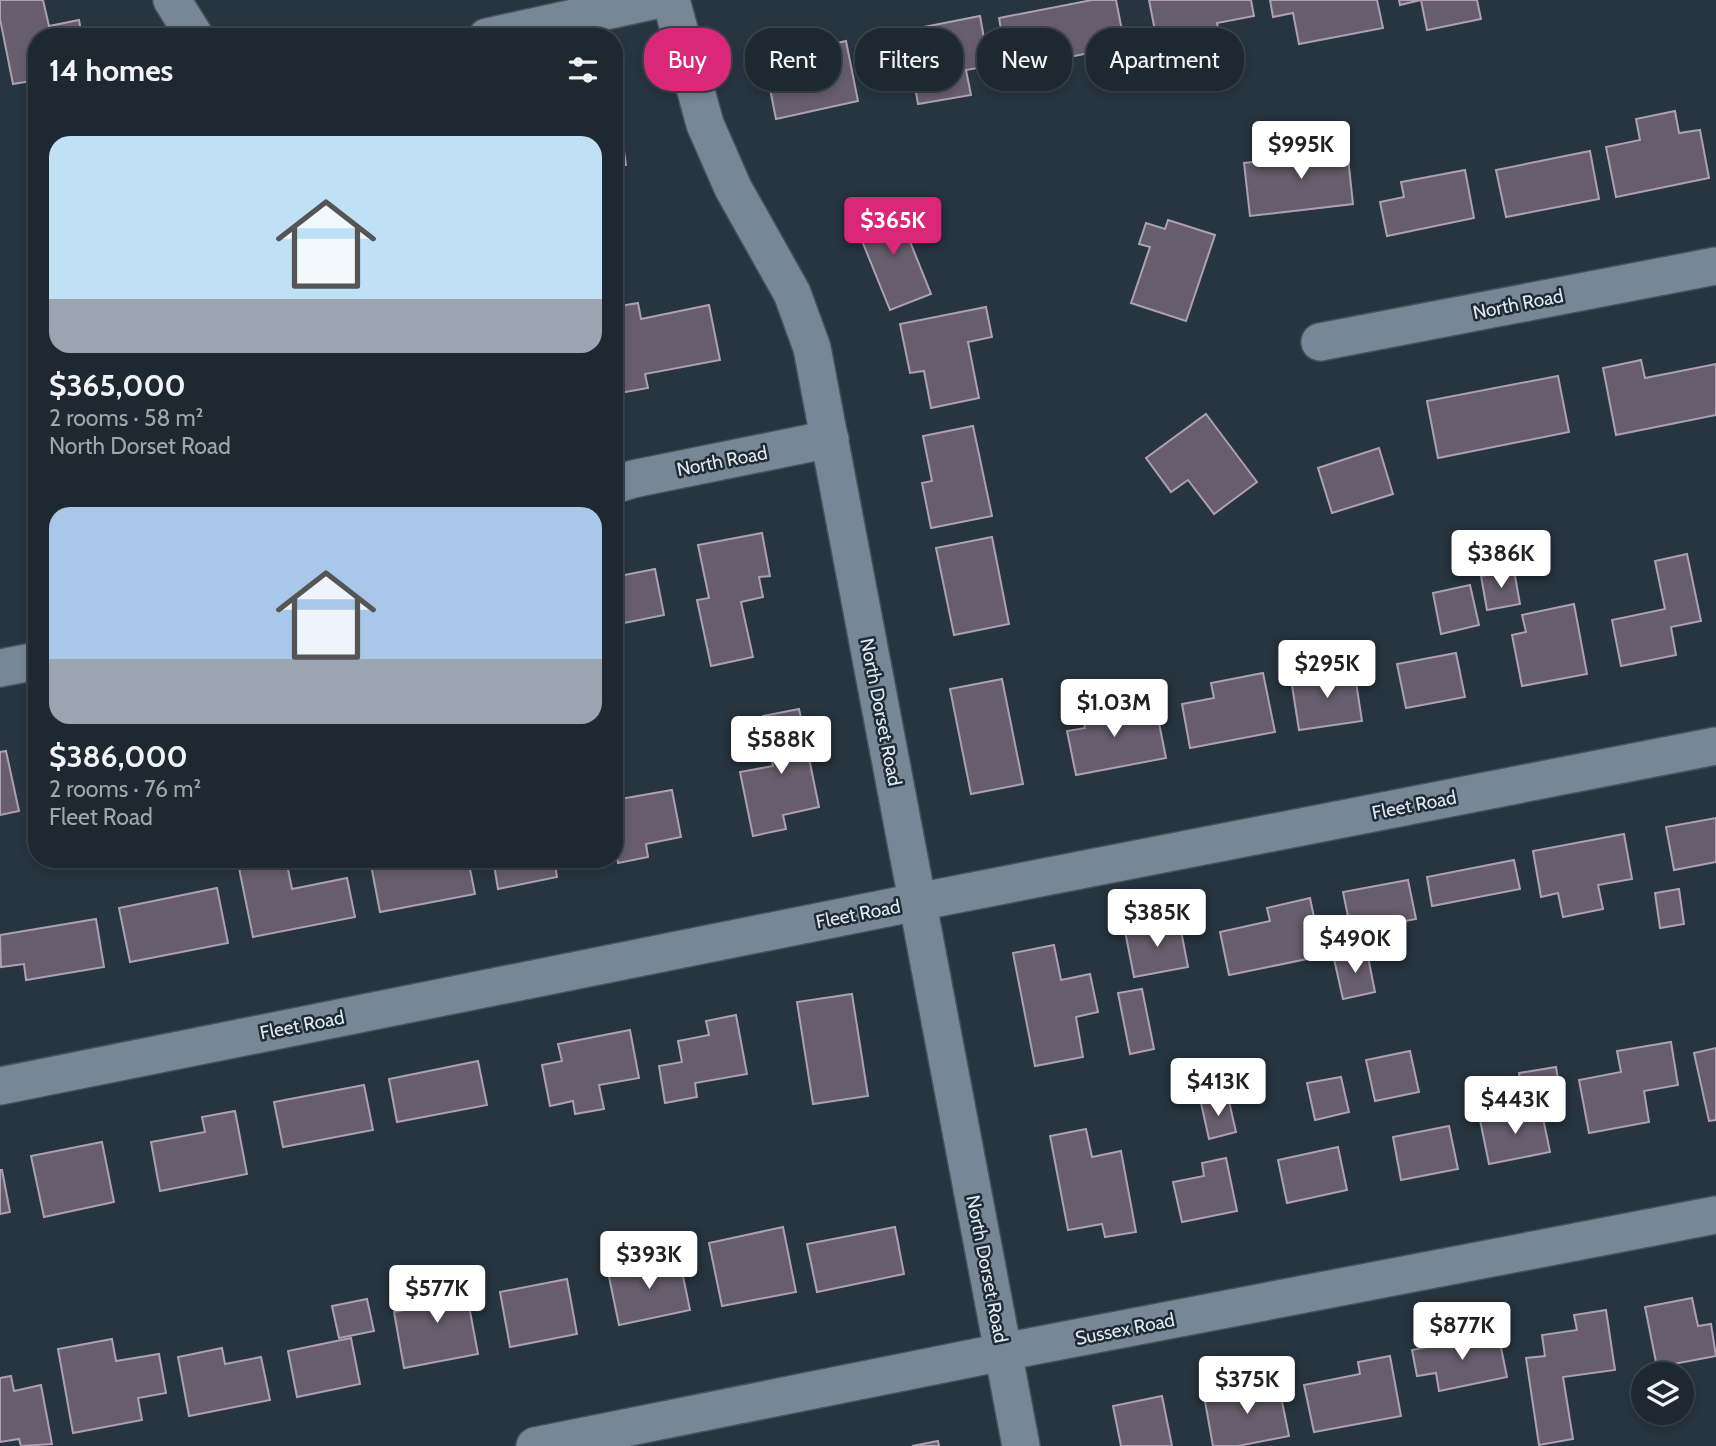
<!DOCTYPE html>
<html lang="en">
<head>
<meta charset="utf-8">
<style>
  body { margin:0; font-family:Cabin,sans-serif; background:#253038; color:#f1f3f6; height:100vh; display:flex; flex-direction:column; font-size:26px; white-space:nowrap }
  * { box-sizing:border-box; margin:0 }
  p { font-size:23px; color:#a0a6ab }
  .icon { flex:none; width:38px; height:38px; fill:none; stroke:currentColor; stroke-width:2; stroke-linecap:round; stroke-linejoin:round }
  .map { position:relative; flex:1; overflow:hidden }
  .details { position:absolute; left:28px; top:28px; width:595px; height:840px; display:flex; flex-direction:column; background:#1d2830; border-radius:28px; box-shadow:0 4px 10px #0003,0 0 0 2px #3b444c }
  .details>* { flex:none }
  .guide { position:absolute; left:644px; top:28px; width:665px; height:63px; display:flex; gap:14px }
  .fabs { position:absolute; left:1631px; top:1362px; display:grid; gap:14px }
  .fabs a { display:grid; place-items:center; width:63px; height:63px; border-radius:50%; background:#1d2830; box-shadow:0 4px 10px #0003,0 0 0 2px #3b444c; font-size:35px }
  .price { position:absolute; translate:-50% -60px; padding:0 16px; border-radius:7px; background:#fff; color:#222; font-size:23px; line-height:46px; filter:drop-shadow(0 2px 4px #0008) }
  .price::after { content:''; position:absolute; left:50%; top:42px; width:21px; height:16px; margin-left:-10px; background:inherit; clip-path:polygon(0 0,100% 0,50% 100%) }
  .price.selected { background:#db2777; color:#fff }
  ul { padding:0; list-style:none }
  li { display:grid; align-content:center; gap:14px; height:371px; padding:0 21px }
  li span { display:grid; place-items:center; height:217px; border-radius:21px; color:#555 }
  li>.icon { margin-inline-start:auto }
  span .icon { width:126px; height:126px; fill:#fffc; stroke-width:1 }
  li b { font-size:30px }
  h2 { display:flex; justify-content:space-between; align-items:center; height:84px; padding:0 21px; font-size:30px }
  .pill { padding:0 24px; border-radius:28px; background:#1d2830; box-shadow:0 4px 10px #0003,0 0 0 2px #3b444c; font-size:24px; line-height:63px }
  .pill.selected { background:#db2777; color:#fff }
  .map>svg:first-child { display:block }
  .building { fill:#675d6d; stroke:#aca0b1; stroke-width:2 }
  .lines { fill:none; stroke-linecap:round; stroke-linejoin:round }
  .street-casing { stroke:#46525c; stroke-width:40 }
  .street { stroke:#788795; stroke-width:37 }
  .labels { text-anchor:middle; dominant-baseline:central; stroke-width:5; stroke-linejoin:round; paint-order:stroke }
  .street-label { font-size:19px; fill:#e1eaf1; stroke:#1e2b36 }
</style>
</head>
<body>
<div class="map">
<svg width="1716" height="1446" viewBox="0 0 1716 1446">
  <rect width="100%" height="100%" fill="#273540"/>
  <g class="building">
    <path d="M0,0H43L49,26L79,20L82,37H37V80L13,84L0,19Z"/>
    <path d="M1092,0H1116L1125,46L1008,69L999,18Z"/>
    <path d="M1149,0H1251L1254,16L1217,23L1220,38L1195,43L1192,29L1156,36Z"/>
    <path d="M1270,0H1377L1383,28L1299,44L1293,13L1273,17Z"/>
    <path d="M1399,0H1477L1481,19L1427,30L1421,0L1400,5Z"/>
    <path d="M980,16L989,66L966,70L971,95L918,104L914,81L887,86L878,36Z"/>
    <path d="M846,41L858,101L776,119L764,59Z"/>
    <path d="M615,89L626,165L614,167V90Z"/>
    <path d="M1675,111L1679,133L1700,130L1709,178L1616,197L1606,147L1640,140L1636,119Z"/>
    <path d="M1346,139L1353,204L1250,216L1244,163L1310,156L1308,143Z"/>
    <path d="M1590,151L1599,199L1506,217L1496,170Z"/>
    <path d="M1465,170L1474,218L1387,236L1380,202L1404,197L1401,182Z"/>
    <path d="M895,204L931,294L890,310L854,221Z"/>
    <path d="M1168,220L1215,235L1186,321L1131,303L1150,247L1139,244L1146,223L1165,229Z"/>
    <path d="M638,303L641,319L709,305L720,360L645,374L648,388L614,394V307Z"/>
    <path d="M986,307L992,337L968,342L979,398L931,408L924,371L910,373L900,324Z"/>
    <path d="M1641,360L1645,378L1716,364V415L1616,435L1603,368Z"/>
    <path d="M1558,376L1569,432L1438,458L1427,401Z"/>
    <path d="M1206,414L1257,482L1214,514L1188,480L1171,492L1146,458Z"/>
    <path d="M973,426L992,516L931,528L922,483L932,481L923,436Z"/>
    <path d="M1379,448L1393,494L1332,513L1318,468Z"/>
    <path d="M762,533L770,576L759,577L763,597L741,602L753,657L711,666L697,600L709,598L698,545Z"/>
    <path d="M992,537L1009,624L954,635L936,548Z"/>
    <path d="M1687,554L1701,621L1671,627L1676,655L1621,666L1612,620L1665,609L1655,561Z"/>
    <path d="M655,569L664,615L614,625V577Z"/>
    <path d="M1514,570L1520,604L1487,610L1481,576Z"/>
    <path d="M1470,585L1479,625L1441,634L1433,593Z"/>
    <path d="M1574,604L1587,674L1522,686L1512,635L1526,632L1522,615Z"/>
    <path d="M1456,653L1465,697L1406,708L1397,664Z"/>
    <path d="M1354,669L1362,721L1299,730L1291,679Z"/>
    <path d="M1263,673L1275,732L1190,748L1182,704L1214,698L1211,683Z"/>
    <path d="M1002,679L1023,784L971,794L950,689Z"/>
    <path d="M1119,699L1123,719L1157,713L1166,758L1076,775L1067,731L1085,728L1081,707Z"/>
    <path d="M799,709L819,807L783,815L786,829L753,836L740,772L773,766L763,716Z"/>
    <path d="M6,751L19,811L0,815V752Z"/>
    <path d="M672,790L681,837L646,844L648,857L618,863L614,844V800Z"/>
    <path d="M1716,818V862L1674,870L1666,827Z"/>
    <path d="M1624,834L1632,879L1598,885L1603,909L1563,917L1558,893L1541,897L1533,851Z"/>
    <path d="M256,859H286L292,889L347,878L355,917L253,937L238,863Z"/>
    <path d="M468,859L475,894L380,912L370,860Z"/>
    <path d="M493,859H554L557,877L498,889Z"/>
    <path d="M1514,860L1520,889L1432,906L1427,877Z"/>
    <path d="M1408,880L1416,919L1351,931L1343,892Z"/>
    <path d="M217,888L228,943L130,962L119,908Z"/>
    <path d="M1679,889L1684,924L1660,928L1655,893Z"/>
    <path d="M1310,898L1322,956L1229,975L1220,932L1270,921L1267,908Z"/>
    <path d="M96,919L104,967L26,980L24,964L1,967L0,935Z"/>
    <path d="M1179,920L1188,967L1134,977L1125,931Z"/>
    <path d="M1054,945L1061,980L1090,974L1098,1012L1076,1017L1083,1057L1035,1066L1013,953Z"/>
    <path d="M1367,952L1375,992L1343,999L1334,959Z"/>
    <path d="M1142,989L1154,1049L1130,1054L1118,993Z"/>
    <path d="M852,994L868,1096L813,1104L797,1002Z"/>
    <path d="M736,1015L747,1074L695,1083L697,1097L665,1103L659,1066L682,1062L678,1041L709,1035L706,1021Z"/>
    <path d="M630,1030L639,1078L599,1085L604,1109L575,1114L573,1101L550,1106L542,1065L562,1061L558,1044Z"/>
    <path d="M1671,1042L1678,1085L1644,1091L1649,1122L1589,1133L1579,1080L1621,1072L1617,1051Z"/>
    <path d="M1716,1048V1120L1709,1121L1694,1053Z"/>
    <path d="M1410,1051L1419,1092L1375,1101L1366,1060Z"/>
    <path d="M478,1061L487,1105L397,1122L389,1079Z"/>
    <path d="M1556,1067L1562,1101L1524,1107L1519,1073Z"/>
    <path d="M1341,1077L1349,1112L1315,1120L1307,1083Z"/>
    <path d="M364,1085L373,1130L283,1147L274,1102Z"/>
    <path d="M1228,1097L1236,1132L1209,1139L1201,1103Z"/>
    <path d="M1541,1108L1550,1152L1489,1164L1480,1120Z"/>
    <path d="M235,1111L247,1174L160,1191L151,1142L205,1132L202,1117Z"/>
    <path d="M1449,1126L1458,1169L1401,1180L1393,1137Z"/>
    <path d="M1086,1129L1092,1157L1121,1151L1136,1232L1105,1237L1102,1224L1068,1230L1050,1136Z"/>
    <path d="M102,1142L114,1202L44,1217L31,1156Z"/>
    <path d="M1338,1147L1347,1190L1287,1203L1278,1160Z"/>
    <path d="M1226,1158L1237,1211L1182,1222L1173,1182L1204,1176L1202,1163Z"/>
    <path d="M0,1170H2L10,1212L0,1214Z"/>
    <path d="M783,1227L796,1292L722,1306L709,1243Z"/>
    <path d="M895,1227L904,1274L817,1292L807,1244Z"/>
    <path d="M679,1257L690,1310L619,1325L608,1272Z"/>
    <path d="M464,1279L478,1354L404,1368L394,1312L415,1308L412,1288Z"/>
    <path d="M567,1279L577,1334L510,1347L500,1292Z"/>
    <path d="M1692,1298L1698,1326L1711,1324L1716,1356L1657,1367L1645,1307Z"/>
    <path d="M367,1299L374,1331L339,1338L332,1306Z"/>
    <path d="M1606,1310L1615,1370L1563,1377L1573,1439L1539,1445L1526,1358L1545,1356L1542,1335L1577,1330L1574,1315Z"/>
    <path d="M1498,1333L1507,1377L1439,1391L1436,1373L1417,1376L1412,1350Z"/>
    <path d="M351,1338L360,1384L297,1397L288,1351Z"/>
    <path d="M112,1339L116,1361L159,1354L166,1393L138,1398L142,1420L73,1433L58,1349Z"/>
    <path d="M222,1348L225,1364L261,1357L270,1400L189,1416L178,1357Z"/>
    <path d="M1390,1356L1401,1416L1314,1432L1304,1385L1360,1374L1358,1362Z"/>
    <path d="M11,1376L14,1391L41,1385L52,1444L21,1446L19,1439L0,1442V1378Z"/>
    <path d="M1643,1380V1412H1664L1644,1416L1637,1381Z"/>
    <path d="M1278,1382L1289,1436L1238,1446H1213L1204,1396Z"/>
    <path d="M1162,1396L1172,1446H1121L1113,1406Z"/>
    <path d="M938,1441L939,1446H912Z"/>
  </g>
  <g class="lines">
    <defs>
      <g id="street">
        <path d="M172,0L195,37"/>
        <path d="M671,0L705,124L733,188L792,293L812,348L1021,1446"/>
        <path d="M487,37L656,0"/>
        <path d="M1320,342L1716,266"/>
        <path d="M614,485L633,479L830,439"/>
        <path d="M0,668L37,661"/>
        <path d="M0,1086L917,902L1716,746"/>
        <path d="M535,1446L1003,1352L1716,1215"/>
      </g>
    </defs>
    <use href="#street" class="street-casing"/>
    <use href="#street" class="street"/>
  </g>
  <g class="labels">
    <g class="street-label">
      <text transform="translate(1518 304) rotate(-11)">North Road</text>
      <text transform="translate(722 461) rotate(-11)">North Road</text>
      <text transform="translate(881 712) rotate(79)">North Dorset Road</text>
      <text transform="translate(1414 805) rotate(-11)">Fleet Road</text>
      <text transform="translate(858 914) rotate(-11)">Fleet Road</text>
      <text transform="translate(302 1025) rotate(-11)">Fleet Road</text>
      <text transform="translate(987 1269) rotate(79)">North Dorset Road</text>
      <text transform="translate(1125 1329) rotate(-11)">Sussex Road</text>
    </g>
  </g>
</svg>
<div class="fabs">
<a><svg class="icon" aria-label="layers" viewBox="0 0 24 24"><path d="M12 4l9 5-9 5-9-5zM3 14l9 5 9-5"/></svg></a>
</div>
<b class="price" style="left:1301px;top:181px">$995K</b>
<b class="price selected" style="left:893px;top:257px">$365K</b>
<b class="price" style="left:1501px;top:590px">$386K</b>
<b class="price" style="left:1327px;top:700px">$295K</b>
<b class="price" style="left:1114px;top:739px">$1.03M</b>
<b class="price" style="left:781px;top:776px">$588K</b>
<b class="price" style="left:1157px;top:949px">$385K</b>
<b class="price" style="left:1355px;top:975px">$490K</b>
<b class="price" style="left:1218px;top:1118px">$413K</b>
<b class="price" style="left:1515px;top:1136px">$443K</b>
<b class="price" style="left:649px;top:1291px">$393K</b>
<b class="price" style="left:437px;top:1325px">$577K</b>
<b class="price" style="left:1462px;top:1362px">$877K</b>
<b class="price" style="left:1247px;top:1416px">$375K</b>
<div class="guide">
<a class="pill selected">Buy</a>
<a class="pill">Rent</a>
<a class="pill">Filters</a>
<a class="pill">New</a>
<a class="pill">Apartment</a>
</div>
<section class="details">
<h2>14 homes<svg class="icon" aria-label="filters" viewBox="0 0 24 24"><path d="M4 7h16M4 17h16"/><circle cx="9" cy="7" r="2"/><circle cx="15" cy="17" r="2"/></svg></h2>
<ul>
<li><span style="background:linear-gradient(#bfe0f5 75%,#9aa5b1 0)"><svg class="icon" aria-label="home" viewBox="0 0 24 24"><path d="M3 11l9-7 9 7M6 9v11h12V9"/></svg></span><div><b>$365,000</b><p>2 rooms · 58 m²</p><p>North Dorset Road</p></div></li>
<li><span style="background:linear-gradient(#a9c7e8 70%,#9aa5b1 0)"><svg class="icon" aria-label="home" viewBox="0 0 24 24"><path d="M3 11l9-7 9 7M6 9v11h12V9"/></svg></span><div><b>$386,000</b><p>2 rooms · 76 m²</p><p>Fleet Road</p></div></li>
</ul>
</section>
</div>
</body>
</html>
